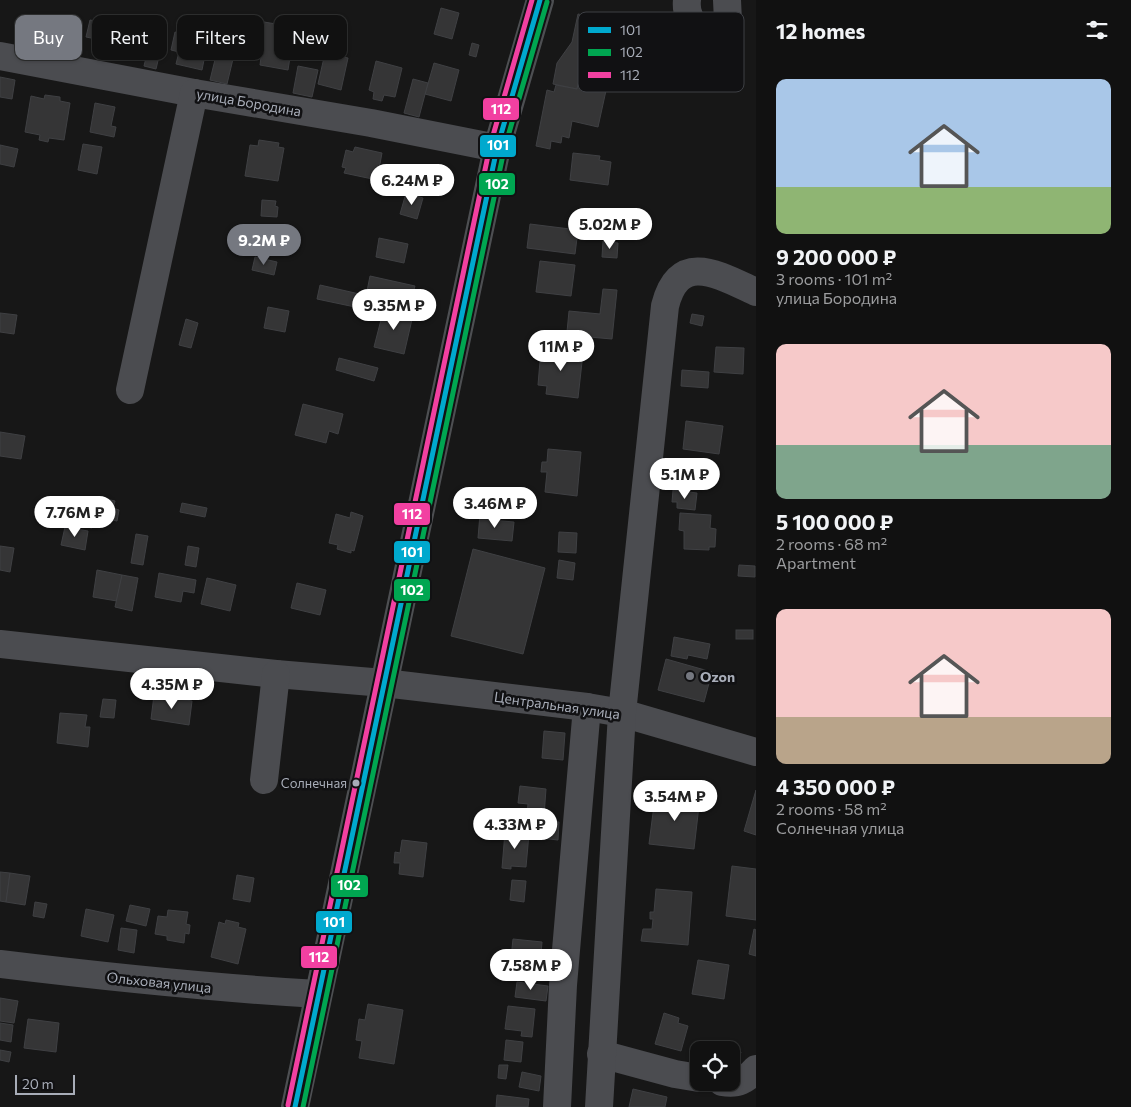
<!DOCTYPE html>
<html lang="en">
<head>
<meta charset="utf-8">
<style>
  body { margin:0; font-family:Commissioner,sans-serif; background:#1e1f1f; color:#f1f3f6; height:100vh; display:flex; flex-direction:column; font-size:19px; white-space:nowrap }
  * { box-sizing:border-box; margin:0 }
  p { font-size:16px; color:#9c9d9f }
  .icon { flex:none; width:28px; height:28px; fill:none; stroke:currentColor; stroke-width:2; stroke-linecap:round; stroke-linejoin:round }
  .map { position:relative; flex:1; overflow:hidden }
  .panel { display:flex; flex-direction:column; background:#111; width:375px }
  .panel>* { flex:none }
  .top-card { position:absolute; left:15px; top:15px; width:475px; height:45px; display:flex; gap:10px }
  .controls { position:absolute; left:690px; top:1041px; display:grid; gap:10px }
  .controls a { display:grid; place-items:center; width:50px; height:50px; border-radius:10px; background:#111; box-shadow:0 1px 4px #0004,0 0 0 1px #303131; font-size:25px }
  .scale { position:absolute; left:15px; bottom:12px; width:60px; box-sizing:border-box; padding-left:5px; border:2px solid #a8adb8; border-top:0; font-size:14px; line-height:18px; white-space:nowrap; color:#a8adb8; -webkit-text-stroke:4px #111113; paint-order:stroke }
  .price { position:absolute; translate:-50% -42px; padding:0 11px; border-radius:18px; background:#fff; color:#222; font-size:16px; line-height:32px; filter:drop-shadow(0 1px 2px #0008) }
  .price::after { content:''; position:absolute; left:50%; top:30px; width:15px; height:11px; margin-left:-8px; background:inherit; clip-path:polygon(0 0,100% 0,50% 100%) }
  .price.on { background:#757880; color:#fff }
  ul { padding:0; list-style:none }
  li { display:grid; align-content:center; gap:10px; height:265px; padding:0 20px }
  li span { display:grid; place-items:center; height:155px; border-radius:10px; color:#555 }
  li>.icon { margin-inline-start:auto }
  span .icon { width:90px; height:90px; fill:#fffc; stroke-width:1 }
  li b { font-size:21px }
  h2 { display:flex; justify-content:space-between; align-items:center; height:60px; padding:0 20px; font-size:21px }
  .pill { padding:0 18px; border-radius:10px; background:#111; box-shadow:0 1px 4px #0004,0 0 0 1px #303131; font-size:18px; line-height:45px }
  .pill.on { background:#757880; color:#fff }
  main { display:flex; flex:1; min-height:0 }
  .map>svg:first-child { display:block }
  .building { fill:#353536; stroke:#3f4043 }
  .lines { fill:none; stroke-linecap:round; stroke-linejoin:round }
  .minor { stroke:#4b4c50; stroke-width:28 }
  .major { stroke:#4d4f52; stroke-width:28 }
  .bus-1-casing { stroke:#111113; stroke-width:9 }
  .bus-2-casing { stroke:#111113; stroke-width:9 }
  .bus-3-casing { stroke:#111113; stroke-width:9 }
  .bus-1 { stroke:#00a9ce; stroke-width:5 }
  .bus-2 { stroke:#00a651; stroke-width:5 }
  .bus-3 { stroke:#f240a1; stroke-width:5 }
  .poi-dot { fill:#757880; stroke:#111113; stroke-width:2 }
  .bus-dot { fill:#a8adb8; stroke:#111113; stroke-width:2 }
  .labels { text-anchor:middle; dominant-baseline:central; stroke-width:5; stroke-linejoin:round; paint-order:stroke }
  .bus-label { font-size:13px; fill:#a8adb8; stroke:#111113; text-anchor:end }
  .street-label { font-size:14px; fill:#a8adb8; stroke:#111113 }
  .poi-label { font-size:14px; font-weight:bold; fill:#a8adb8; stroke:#111113; text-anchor:start }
  .key { fill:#111113; stroke:#3e4045; stroke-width:1 }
  .key-label { font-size:14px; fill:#a8adb8 }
  .line-badge { stroke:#111113; stroke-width:2 }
  .badge-label { font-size:14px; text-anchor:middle; font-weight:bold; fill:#fff }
</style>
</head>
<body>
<main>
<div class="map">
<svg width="756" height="1107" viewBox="0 0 756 1107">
  <rect width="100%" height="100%" fill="#171717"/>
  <g class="building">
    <path d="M441,8L459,13L452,39L434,34Z"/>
    <path d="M578,14L621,23L607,86L579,80L577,89L553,84L557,63L572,42Z"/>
    <path d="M309,18L328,22L324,45L304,41Z"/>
    <path d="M225,19L247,25L238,60L233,59L227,84L210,80Z"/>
    <path d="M90,20L119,26L114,52L95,49L96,39L86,37Z"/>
    <path d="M258,21L288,26L284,50L291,51L288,70L260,65L261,57L252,56Z"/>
    <path d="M44,24L62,28L59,47L40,44Z"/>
    <path d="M175,32L208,40L202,70L176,64L179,52L171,50Z"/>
    <path d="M150,41L162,44L156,69L144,66Z"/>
    <path d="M472,43L479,45L476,57L469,55Z"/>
    <path d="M325,53L348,58L341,90L318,84Z"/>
    <path d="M376,61L402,68L395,97L384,95L382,101L373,99L374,92L369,90Z"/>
    <path d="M434,63L459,70L451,101L425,94Z"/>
    <path d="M298,66L318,70L312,97L293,93Z"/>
    <path d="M0,77L15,80L12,99L0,97Z"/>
    <path d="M413,79L428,83L419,117L404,113Z"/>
    <path d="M579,80L607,86L598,127L572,121L569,138L562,136L561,143L551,141L550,149L536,146L547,90L554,92L556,85L577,89Z"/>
    <path d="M45,95L60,97V101L70,103L64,140L49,138L48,142L39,140L40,135L25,132L31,96L44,99Z"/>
    <path d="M95,103L115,107L111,126L116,127L114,137L90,132Z"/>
    <path d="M259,140L279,143L278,147L284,148L278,181L245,176L250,145L258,146Z"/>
    <path d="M83,144L102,147L97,174L78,170Z"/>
    <path d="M0,145L18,149L14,167L0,164Z"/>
    <path d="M355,147L382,153L377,180L344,173L346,168L342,167L346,150L353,152Z"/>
    <path d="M573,153L600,156L599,160L611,162L608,185L570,180Z"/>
    <path d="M406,193L423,198L417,219L400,214Z"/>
    <path d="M262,200L276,201L275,206L278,207L277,217L261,216Z"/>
    <path d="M530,224L578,230L575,254L527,248Z"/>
    <path d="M379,238L408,244L404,263L376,257Z"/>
    <path d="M603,241L618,243L617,258L602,257Z"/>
    <path d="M255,257L277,262L274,275L252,270Z"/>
    <path d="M540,261L575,265L571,296L536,292Z"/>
    <path d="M370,276L415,286L411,300L367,291Z"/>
    <path d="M320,285L377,298L374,311L317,299Z"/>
    <path d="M603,289L617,290L612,339L578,336L579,333L567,332L569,311L600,314Z"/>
    <path d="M268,307L289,311L285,332L264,328Z"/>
    <path d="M384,308L413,315L404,354L374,347Z"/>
    <path d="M0,313L17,315L14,334L0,332Z"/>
    <path d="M692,314L704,316L702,326L690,323Z"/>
    <path d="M186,319L198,323L191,348L179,345Z"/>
    <path d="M716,347L744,348L743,374L714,372Z"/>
    <path d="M541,349L583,353L578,398L546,394L547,386L538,385Z"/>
    <path d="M339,358L378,368L374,381L336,370Z"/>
    <path d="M682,370L709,372L708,388L681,386Z"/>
    <path d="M303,404L343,414L338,434L329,431L326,443L295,435Z"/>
    <path d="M686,421L723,426L719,454L683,449Z"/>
    <path d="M0,432L25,436L21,459L0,456Z"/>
    <path d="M548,449L581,452L577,496L545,492L547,472H541L542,462H547Z"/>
    <path d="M673,490L697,493L695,510L677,508V502H672Z"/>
    <path d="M102,498L115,501L113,508L119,510L117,521L97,517Z"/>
    <path d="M498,501L511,503L510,514L497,513Z"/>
    <path d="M182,503L207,508L205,517L180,512Z"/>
    <path d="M351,512L363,516L354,551L351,550V553L337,549L338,545L329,543L336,514L350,518Z"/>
    <path d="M680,513L711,515L710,528L716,529L715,547H709V550L684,549V531L679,530Z"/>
    <path d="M84,514L94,516L92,528L81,526Z"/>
    <path d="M480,514L491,515V520L514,522L512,541L478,538Z"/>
    <path d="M65,527L88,531L85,550L61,545Z"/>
    <path d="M559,532L577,533L576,553L558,552Z"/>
    <path d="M136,534L148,536L143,565L131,563Z"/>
    <path d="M0,546L14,548L10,572L0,570Z"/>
    <path d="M188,546L199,548L196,567L185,565Z"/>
    <path d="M473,549L545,568L523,654L451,636Z"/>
    <path d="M559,560L575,563L573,580L557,578Z"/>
    <path d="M739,565L755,566V577L738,576Z"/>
    <path d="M97,570L122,575L117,601L93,597Z"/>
    <path d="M159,573L196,580L194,593L183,591L181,602L155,597Z"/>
    <path d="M122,575L138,578L132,611L115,607Z"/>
    <path d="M207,578L236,585L230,611L201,604Z"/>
    <path d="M297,583L326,590L320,615L291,608Z"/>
    <rect x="736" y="630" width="17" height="9"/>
    <path d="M674,637L710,644L707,659L688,655L687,659L671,656Z"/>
    <path d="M666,659L712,672L704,702L658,690Z"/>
    <path d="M154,695L192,701L189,725L151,719Z"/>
    <path d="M103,699L116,700L114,718L100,717Z"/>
    <path d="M60,713L87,715L85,727H90L88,747L57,743Z"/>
    <path d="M544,731L565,733L563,760L542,758Z"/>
    <path d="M520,786L546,789L544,816L527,814L528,804L518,803Z"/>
    <path d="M756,790V835L744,831Z"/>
    <path d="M664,793L700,797L694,849L649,844L654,805L663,806Z"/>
    <path d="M532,820L559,822L558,840L531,837Z"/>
    <path d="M505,832L529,834L526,867L511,866V869L502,868Z"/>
    <path d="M402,840L427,843L423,877L399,874L400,863H394L395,852L400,853Z"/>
    <path d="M732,866L756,869V920L726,916Z"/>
    <path d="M0,872L10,873L6,902L0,901Z"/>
    <path d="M10,873L30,876L25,905L6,902Z"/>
    <path d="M237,875L254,878L250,902L233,899Z"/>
    <path d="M512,880L526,881L524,902L510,900Z"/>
    <path d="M656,889L692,892L688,945L641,941L643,929H652L653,919H650V912H654Z"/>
    <path d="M35,902L47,904L44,918L33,916Z"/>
    <path d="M130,905L150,909L146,926L126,921Z"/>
    <path d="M86,909L114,915L108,942L81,936Z"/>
    <path d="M168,910L188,912L186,924L190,925L189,934L185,933L184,943L167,940V936L155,934L158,916L167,917Z"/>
    <path d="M226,920L239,923L238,927L246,929L238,964L211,957L219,922L225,924Z"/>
    <path d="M121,928L137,930L134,953L118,950Z"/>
    <path d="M754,929L756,930V956L749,954Z"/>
    <path d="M513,939L542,942L539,978L515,975L517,959L511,958Z"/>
    <path d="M698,960L729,965L724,999L692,994Z"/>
    <path d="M517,982L548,986L546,1001L515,997Z"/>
    <path d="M0,998L18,1001L14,1023L0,1021Z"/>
    <path d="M368,1004L403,1010L394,1064L359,1058L362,1041L356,1040L359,1019L365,1020Z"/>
    <path d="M508,1006L535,1009L532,1037L521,1036L522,1031L505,1029Z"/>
    <path d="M664,1013L679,1018L678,1023L688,1026L681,1051L655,1044Z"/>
    <path d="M28,1019L59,1023L56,1052L24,1048Z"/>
    <path d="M0,1023L13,1025L11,1042L0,1040Z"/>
    <path d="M506,1040L523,1042L521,1062L504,1060Z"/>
    <path d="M724,1047L741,1052L735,1072L731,1071V1050H723Z"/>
    <path d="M0,1050L11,1052L9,1062L0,1060Z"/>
    <path d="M499,1065H508L506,1079L498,1078Z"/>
    <path d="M522,1072L541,1076L539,1091L519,1087Z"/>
    <path d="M633,1089L667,1097L665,1107H629Z"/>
    <path d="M497,1095L529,1099L528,1107H496Z"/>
  </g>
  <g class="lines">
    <g class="minor">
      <path d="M687,0C684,26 710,43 728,21L727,0"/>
      <path d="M0,56L194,93L371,123L497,148"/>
      <path d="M130,390L194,93"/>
      <path d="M0,644L276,674L384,683L587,707L622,713L756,752"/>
      <path d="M264,780L276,674"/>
      <path d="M0,964C107,977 211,988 318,994"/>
      <path d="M601,1054L675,1074L699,1078"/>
      <path d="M722,1082C738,1085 746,1080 756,1069"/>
      <path d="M557,1107L563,985L587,707"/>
      <path d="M599,1107L622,713L665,306C679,250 719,275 756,292"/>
    </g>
    <path class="major" d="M295,1107L497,148L540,0"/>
    <defs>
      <path id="bus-1" d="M295,1107L497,148L540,0"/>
      <path id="bus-2" d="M303,1107L504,150L547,2"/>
      <path id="bus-3" d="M288,1105L490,146L532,0"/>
    </defs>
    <use href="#bus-1" class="bus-1-casing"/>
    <use href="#bus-2" class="bus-2-casing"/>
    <use href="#bus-3" class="bus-3-casing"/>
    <use href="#bus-1" class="bus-1"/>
    <use href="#bus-2" class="bus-2"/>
    <use href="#bus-3" class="bus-3"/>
  </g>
  <circle class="poi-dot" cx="690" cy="676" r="5"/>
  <circle class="bus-dot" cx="356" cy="783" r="4.5"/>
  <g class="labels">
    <g class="bus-label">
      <text x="347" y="783">Солнечная</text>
    </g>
    <g class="street-label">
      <text transform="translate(249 102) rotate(10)">улица Бородина</text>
      <text transform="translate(557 705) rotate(8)">Центральная улица</text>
      <text transform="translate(159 982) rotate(6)">Ольховая улица</text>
    </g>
    <g class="poi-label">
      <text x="700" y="676">Ozon</text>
    </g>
  </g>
  <rect x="578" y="12" width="166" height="80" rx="8" class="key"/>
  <rect x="588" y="27" width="23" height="6" fill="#00a9ce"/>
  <rect x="588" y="49" width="23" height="7" fill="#00a651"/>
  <rect x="588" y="72" width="23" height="6" fill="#f240a1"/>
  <g class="key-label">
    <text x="620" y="35">101</text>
    <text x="620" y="57">102</text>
    <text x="620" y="80">112</text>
  </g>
  <g class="line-badge">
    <rect x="482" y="97" width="38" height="24" rx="5" fill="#f240a1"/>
    <rect x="479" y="134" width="38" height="24" rx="5" fill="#00a9ce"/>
    <rect x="478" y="172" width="38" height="24" rx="5" fill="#00a651"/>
    <rect x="393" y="502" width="38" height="24" rx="5" fill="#f240a1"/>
    <rect x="393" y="540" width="38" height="24" rx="5" fill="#00a9ce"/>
    <rect x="393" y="578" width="38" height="24" rx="5" fill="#00a651"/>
    <rect x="330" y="874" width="39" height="24" rx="5" fill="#00a651"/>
    <rect x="315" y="910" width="38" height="24" rx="5" fill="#00a9ce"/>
    <rect x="300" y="945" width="38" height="24" rx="5" fill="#f240a1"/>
  </g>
  <g class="badge-label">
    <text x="501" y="114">112</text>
    <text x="498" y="150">101</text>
    <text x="497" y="189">102</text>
    <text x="412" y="519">112</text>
    <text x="412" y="557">101</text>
    <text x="412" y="595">102</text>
    <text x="349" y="890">102</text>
    <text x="334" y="927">101</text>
    <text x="319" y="962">112</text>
  </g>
</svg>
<div class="controls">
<a><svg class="icon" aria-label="locate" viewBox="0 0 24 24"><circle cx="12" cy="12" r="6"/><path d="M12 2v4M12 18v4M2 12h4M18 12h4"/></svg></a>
</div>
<div class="scale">20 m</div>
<b class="price" style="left:412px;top:206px">6.24M ₽</b>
<b class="price" style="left:610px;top:250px">5.02M ₽</b>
<b class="price on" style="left:264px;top:266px">9.2M ₽</b>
<b class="price" style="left:394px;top:331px">9.35M ₽</b>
<b class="price" style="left:561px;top:372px">11M ₽</b>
<b class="price" style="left:685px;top:500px">5.1M ₽</b>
<b class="price" style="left:495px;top:529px">3.46M ₽</b>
<b class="price" style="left:75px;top:538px">7.76M ₽</b>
<b class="price" style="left:172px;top:710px">4.35M ₽</b>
<b class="price" style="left:675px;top:822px">3.54M ₽</b>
<b class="price" style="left:515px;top:850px">4.33M ₽</b>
<b class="price" style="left:531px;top:991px">7.58M ₽</b>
<div class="top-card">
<a class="pill on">Buy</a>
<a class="pill">Rent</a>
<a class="pill">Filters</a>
<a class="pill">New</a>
</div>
</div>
<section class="panel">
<h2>12 homes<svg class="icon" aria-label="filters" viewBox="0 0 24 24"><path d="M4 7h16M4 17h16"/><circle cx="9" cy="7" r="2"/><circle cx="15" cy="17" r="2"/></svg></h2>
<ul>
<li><span style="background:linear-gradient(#a9c7e8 70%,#8fb573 0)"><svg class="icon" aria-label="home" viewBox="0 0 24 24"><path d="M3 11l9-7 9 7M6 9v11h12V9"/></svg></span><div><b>9 200 000 ₽</b><p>3 rooms · 101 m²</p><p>улица Бородина</p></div></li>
<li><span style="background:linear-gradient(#f6c9c9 65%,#7fa58c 0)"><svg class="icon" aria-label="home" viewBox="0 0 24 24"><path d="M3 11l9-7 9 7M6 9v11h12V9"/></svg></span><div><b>5 100 000 ₽</b><p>2 rooms · 68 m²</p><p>Apartment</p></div></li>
<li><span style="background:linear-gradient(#f6c9c9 70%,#b9a48a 0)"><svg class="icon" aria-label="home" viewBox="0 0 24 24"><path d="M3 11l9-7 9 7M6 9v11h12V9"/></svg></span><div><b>4 350 000 ₽</b><p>2 rooms · 58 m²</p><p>Солнечная улица</p></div></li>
</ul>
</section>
</main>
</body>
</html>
